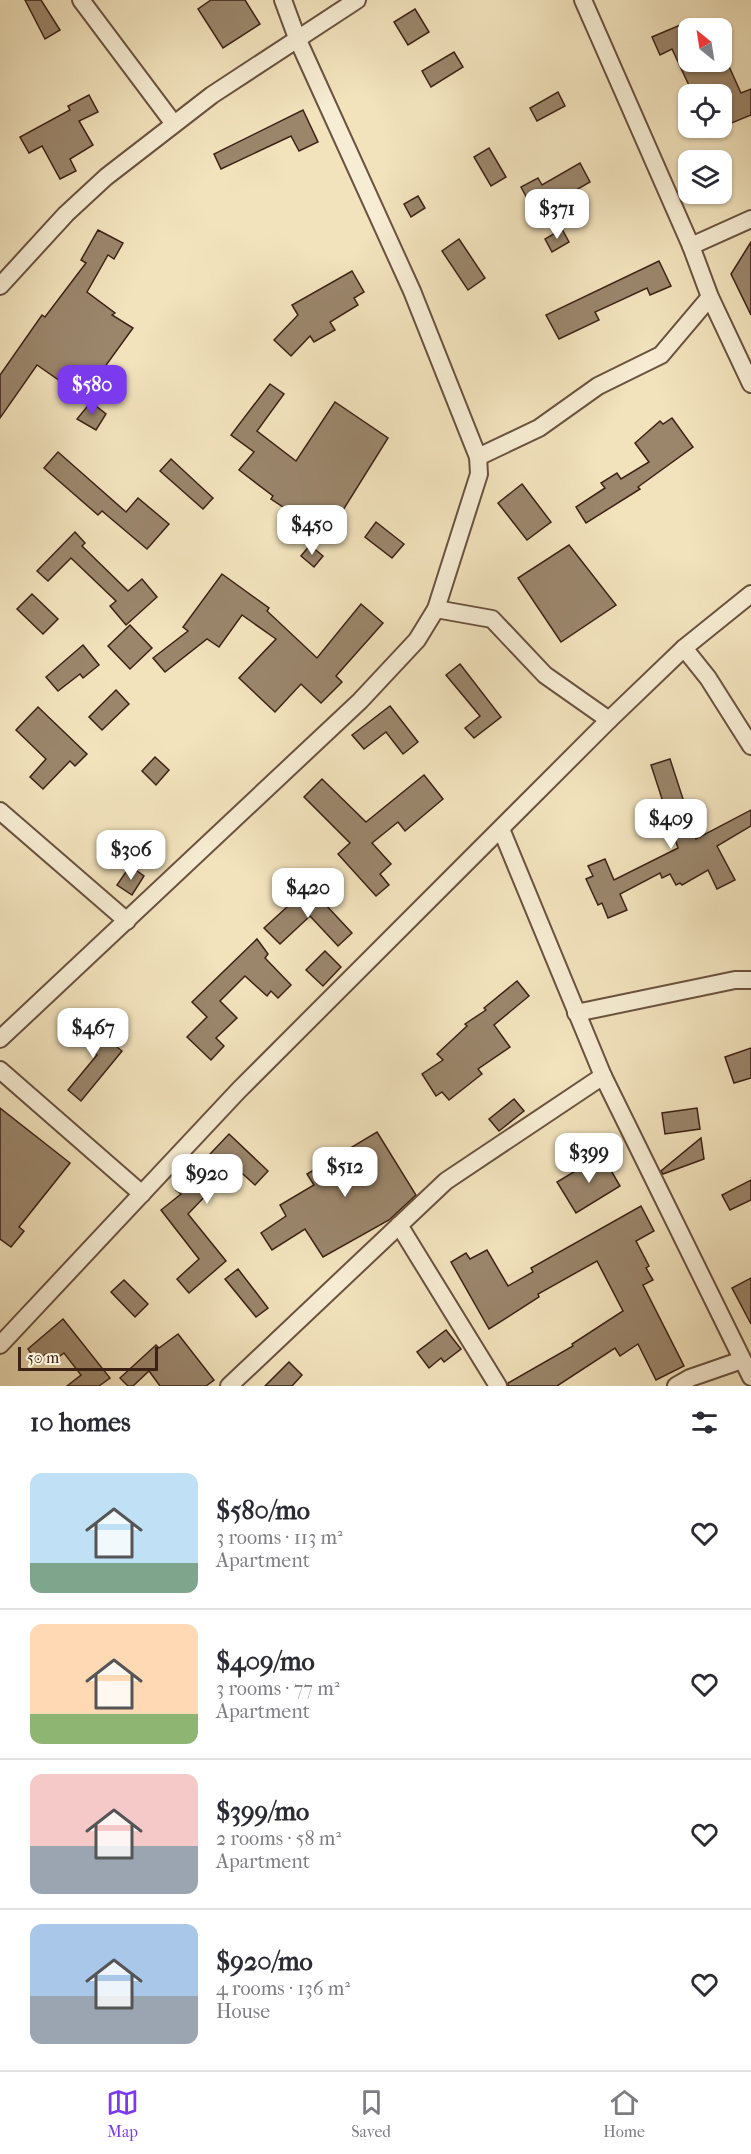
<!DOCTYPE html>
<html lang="en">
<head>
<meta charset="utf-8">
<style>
  body { margin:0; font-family:"IM FELL French Canon",serif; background:#f7f7f7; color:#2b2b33; height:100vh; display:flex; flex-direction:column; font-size:22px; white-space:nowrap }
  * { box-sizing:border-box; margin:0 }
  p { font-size:20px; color:#7c7c81 }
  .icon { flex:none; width:33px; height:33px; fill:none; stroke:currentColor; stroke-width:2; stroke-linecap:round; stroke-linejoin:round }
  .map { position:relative; height:1386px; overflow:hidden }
  .sheet { display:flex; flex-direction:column; background:#fff; flex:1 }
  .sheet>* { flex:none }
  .needle { width:39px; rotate:330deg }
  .fabs { position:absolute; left:678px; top:18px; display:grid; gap:12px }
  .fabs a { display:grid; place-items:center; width:54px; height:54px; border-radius:12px; background:#fff; box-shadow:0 2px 4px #0004; font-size:30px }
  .scale { position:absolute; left:18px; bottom:15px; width:140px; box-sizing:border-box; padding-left:6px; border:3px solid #3d2115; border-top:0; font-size:16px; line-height:21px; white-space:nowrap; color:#3d2115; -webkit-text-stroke:4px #f7edd4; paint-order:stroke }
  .price { position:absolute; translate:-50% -51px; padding:0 14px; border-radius:12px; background:#fff; color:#222; font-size:20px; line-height:39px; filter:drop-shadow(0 2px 3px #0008) }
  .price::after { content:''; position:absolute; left:50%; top:36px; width:18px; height:14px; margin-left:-9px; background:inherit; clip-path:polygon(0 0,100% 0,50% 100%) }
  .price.selected { background:#7c3aed; color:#fff }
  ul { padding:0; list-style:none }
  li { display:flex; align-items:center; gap:18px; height:150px; padding:0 30px }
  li+li { border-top:2px solid #e1e1e2 }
  li span { display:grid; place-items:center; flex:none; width:168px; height:120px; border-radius:12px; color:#555 }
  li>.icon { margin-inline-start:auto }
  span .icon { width:72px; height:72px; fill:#fffc; stroke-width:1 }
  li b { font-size:26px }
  h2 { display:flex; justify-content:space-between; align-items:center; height:72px; padding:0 30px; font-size:26px }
  .tabs { display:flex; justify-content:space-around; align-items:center; height:84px; border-top:2px solid #e1e1e2; background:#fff; font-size:16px; color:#7c7c81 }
  .tabs a { display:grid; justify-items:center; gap:3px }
  .tabs .selected { color:#7c3aed }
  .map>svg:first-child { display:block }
  .building { fill:#9b866c; stroke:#3d2115; stroke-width:1.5 }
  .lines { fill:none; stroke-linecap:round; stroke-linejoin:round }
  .minor-casing { stroke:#6a523f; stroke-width:20 }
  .minor { stroke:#f7edd4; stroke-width:16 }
</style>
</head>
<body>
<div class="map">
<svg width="751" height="1386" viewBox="0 0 751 1386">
  <rect width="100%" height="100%" fill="#f2e3bd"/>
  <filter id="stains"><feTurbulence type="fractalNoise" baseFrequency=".00333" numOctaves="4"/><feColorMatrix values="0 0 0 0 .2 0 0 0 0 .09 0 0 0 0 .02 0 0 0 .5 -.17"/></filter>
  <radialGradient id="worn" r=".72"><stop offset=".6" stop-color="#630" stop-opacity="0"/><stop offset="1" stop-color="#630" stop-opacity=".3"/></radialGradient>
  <g class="building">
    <path d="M25,0H41L60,30L45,39Z"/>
    <path d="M211,0H245L260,24L223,48L198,9Z"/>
    <path d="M415,9L429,32L408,45L394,22Z"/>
    <path d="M685,23L688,30V62H727L741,93L751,89V115L722,127V94H693L672,49L660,55L652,37Z"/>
    <path d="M454,52L463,67L431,87L422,71Z"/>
    <path d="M558,92L565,106L537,121L530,108Z"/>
    <path d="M89,95L98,112L79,121L93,145L70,159L76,171L60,179L42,146L29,153L20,137L70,110L68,106Z"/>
    <path d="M303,110L318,142L299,151L291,136L221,169L214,154Z"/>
    <path d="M489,148L506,177L491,186L474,157Z"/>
    <path d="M580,163L590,182L576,190L588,214L556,231L543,207L534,211L521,187L538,178L542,185Z"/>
    <path d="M418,196L425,208L411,217L404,204Z"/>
    <path d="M562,229L569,242L552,252L545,239Z"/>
    <path d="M98,230L123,243L114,259L108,255L87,292L115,313L112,315L133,328L83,397L37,365L0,418V375L42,315L45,317L86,263L81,260Z"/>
    <path d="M459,239L485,278L468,290L442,251Z"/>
    <path d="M751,242V315L731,274Z"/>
    <path d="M659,261L671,286L650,295L647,288L595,312L599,320L559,339L546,315Z"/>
    <path d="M352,271L364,292L354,298L358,305L330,322L335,330L314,342L310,336L291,356L274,340L298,315L292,305Z"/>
    <path d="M270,384L284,394L257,431L296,461L335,402L388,438L325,539L305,526L307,523L271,499L273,496L239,470L254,452L231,435Z"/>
    <path d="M91,402L106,414L96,430L77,419Z"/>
    <path d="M672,418L693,447L638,487L640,489L586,523L576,507L605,488L601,483L617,473L621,479L649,462L635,443L660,421L663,424Z"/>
    <path d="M58,452L126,512L138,498L169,524L147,549L102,511L98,515L44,468Z"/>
    <path d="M171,459L213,498L203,509L160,471Z"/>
    <path d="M522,484L551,522L527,540L498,503Z"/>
    <path d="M376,522L404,544L392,558L365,537Z"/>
    <path d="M75,532L85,543L82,546L128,591L142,579L157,597L126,625L110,606L116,601L71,558L48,581L37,571Z"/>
    <path d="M310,545L323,556L314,567L301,556Z"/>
    <path d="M569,545L616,605L561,642L518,578Z"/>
    <path d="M222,574L269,608L267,611L317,658L361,604L383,623L336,676L342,682L321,703L301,684L275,712L239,678L276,639L242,615L219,647L207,639L165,672L153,658L188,631L183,627Z"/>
    <path d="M32,594L58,619L43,634L17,609Z"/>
    <path d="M130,625L152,648L130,669L108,646Z"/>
    <path d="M83,645L99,665L83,678L80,674L58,691L46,677Z"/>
    <path d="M460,664L501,717L474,738L465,728L480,716L446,675Z"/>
    <path d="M116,690L129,704L102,730L89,717Z"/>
    <path d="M390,706L418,742L403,754L386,732L364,749L352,735Z"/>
    <path d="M38,707L87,754L75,766L70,761L43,789L30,777L46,759L16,730Z"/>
    <path d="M155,757L169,770L156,785L142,771Z"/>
    <path d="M670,759L696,839L751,810V826L717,846L735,880L717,889L708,870L682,885L680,883L676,885L670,874L662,878L660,873L620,894L627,910L608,918L602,903L598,905L586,879L593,876L588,866L605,859L614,880L678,848L651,765Z"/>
    <path d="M424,775L443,799L405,831L398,822L372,843L391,864L380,874L389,885L376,896L338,854L350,843L304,797L322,779L366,822Z"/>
    <path d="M130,866L144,876L132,895L117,885Z"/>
    <path d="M309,887L352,933L338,946L310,916L280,944L264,928Z"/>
    <path d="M257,939L268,954L265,958L291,985L278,998L271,991L267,996L245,976L220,1001L237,1018L216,1038L224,1046L211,1060L187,1037L207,1017L192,1002Z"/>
    <path d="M325,951L341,967L323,986L306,970Z"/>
    <path d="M517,981L529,996L494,1025L510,1047L478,1069L482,1074L449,1100L442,1092L436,1096L422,1074L443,1060L437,1054L467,1026L465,1024L486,1010L484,1008Z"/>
    <path d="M84,1021L122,1051L81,1101L68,1090L97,1055L72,1035Z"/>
    <path d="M751,1048V1078L734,1083L725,1057Z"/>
    <path d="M514,1099L524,1111L499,1131L489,1119Z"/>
    <path d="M0,1108L70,1163L19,1227L24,1231L11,1247L0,1239Z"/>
    <path d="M697,1108L700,1129L665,1134L662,1113Z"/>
    <path d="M377,1132L416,1195L389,1220L323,1257L305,1229L272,1250L261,1233L286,1216L280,1205L314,1185L307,1174Z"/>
    <path d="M229,1134L268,1171L255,1185L234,1166L188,1214L226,1261L189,1293L177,1279L199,1259L161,1210L181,1194L176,1190Z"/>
    <path d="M701,1138L704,1159L663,1174L661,1171Z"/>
    <path d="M602,1155L620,1186L576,1213L557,1182Z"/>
    <path d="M751,1180V1200L730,1210L722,1195Z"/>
    <path d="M641,1206L654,1231L636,1241L649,1266L646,1268L653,1280L643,1285L684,1366L656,1380L638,1344L620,1356L615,1348L557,1386H508V1383L573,1346L572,1344L623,1311L597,1261L538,1294L539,1297L489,1329L451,1262L466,1253L470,1259L487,1250L508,1286L533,1272L531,1268Z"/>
    <path d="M238,1269L268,1308L256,1317L225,1279Z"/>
    <path d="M751,1278V1324L732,1288Z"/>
    <path d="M124,1280L148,1304L135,1317L111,1292Z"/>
    <path d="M63,1319L110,1378L99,1386H67L81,1375L64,1353L52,1362L46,1354L36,1361L28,1349Z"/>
    <path d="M446,1330L461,1349L444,1362L441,1358L429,1368L417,1352Z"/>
    <path d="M178,1334L214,1380L206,1386H160L149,1371L133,1386H128L120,1378L156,1345L159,1348Z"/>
    <path d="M289,1362L302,1375L292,1386H265Z"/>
  </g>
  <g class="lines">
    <defs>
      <g id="minor">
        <path d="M81,0L174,124"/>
        <path d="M583,0L691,246L710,297L751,384"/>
        <path d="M691,246L751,219"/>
        <path d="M0,286L66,214L106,177L212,95L357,0"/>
        <path d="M478,457L539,428L598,386L661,355L710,297"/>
        <path d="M436,609L492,619L545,675L609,720"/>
        <path d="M684,648L708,678L751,746"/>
        <path d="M0,811L127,921"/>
        <path d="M501,829L603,1076L751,1377"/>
        <path d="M576,1013L735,980H751"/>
        <path d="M0,1039L360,701L417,640L436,609L479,474L478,457L412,291L297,38L283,0"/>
        <path d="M0,1070L142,1194"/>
        <path d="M399,1225L498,1386"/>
        <path d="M0,1345L239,1090L609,720L684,648L751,594"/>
        <path d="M229,1386L446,1181L603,1076"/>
        <path d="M676,1386L690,1378L742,1360"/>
      </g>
    </defs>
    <use href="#minor" class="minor-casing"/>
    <use href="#minor" class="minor"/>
  </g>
  <rect width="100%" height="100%" filter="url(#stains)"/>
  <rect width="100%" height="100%" fill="url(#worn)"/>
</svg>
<div class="fabs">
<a><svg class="needle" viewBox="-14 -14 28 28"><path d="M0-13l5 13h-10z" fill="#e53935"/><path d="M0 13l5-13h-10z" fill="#7c7c81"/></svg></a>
<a><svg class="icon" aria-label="locate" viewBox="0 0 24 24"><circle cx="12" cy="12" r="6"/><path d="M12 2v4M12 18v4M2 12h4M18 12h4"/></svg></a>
<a><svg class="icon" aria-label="layers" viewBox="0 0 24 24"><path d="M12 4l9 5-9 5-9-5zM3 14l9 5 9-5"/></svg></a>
</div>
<div class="scale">50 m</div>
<b class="price" style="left:557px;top:240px">$371</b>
<b class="price selected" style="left:92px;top:416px">$580</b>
<b class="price" style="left:312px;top:556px">$450</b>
<b class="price" style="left:671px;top:850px">$409</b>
<b class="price" style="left:131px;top:881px">$306</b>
<b class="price" style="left:308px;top:919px">$420</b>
<b class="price" style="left:93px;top:1059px">$467</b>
<b class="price" style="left:589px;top:1184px">$399</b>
<b class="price" style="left:345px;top:1198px">$512</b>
<b class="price" style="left:207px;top:1205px">$920</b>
</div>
<section class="sheet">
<h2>10 homes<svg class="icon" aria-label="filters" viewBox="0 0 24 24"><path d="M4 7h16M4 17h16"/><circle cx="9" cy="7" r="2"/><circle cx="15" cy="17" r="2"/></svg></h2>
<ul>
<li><span style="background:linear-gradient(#bfe0f5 75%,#7fa58c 0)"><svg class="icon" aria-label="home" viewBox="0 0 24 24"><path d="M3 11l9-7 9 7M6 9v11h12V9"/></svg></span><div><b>$580/mo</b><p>3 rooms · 113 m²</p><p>Apartment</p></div><svg class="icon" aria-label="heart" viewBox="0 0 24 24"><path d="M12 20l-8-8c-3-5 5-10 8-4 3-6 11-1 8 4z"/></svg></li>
<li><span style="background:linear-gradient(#ffd9b3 75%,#8fb573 0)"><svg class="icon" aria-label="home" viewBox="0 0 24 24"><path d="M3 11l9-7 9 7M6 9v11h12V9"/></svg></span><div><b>$409/mo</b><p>3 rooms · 77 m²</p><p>Apartment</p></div><svg class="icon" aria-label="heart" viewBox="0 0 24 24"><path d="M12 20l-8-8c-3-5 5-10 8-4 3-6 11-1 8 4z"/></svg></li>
<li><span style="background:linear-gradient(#f6c9c9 60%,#9aa5b1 0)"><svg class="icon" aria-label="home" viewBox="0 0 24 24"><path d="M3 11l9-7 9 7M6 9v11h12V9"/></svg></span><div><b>$399/mo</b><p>2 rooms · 58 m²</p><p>Apartment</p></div><svg class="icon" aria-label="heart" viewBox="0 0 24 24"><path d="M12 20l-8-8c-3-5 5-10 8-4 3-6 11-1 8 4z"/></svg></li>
<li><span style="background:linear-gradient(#a9c7e8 60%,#9aa5b1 0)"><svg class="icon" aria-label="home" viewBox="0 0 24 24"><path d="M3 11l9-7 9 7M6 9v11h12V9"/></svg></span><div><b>$920/mo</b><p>4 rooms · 136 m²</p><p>House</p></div><svg class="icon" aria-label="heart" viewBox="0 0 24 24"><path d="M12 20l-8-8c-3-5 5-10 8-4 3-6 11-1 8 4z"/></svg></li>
</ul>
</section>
<nav class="tabs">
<a class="selected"><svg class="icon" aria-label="map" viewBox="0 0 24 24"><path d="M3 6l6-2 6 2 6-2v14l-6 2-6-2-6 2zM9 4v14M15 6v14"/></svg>Map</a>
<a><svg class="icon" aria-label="saved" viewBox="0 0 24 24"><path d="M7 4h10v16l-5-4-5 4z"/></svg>Saved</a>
<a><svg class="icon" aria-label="home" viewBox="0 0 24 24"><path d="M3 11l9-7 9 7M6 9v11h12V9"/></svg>Home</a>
</nav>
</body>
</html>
